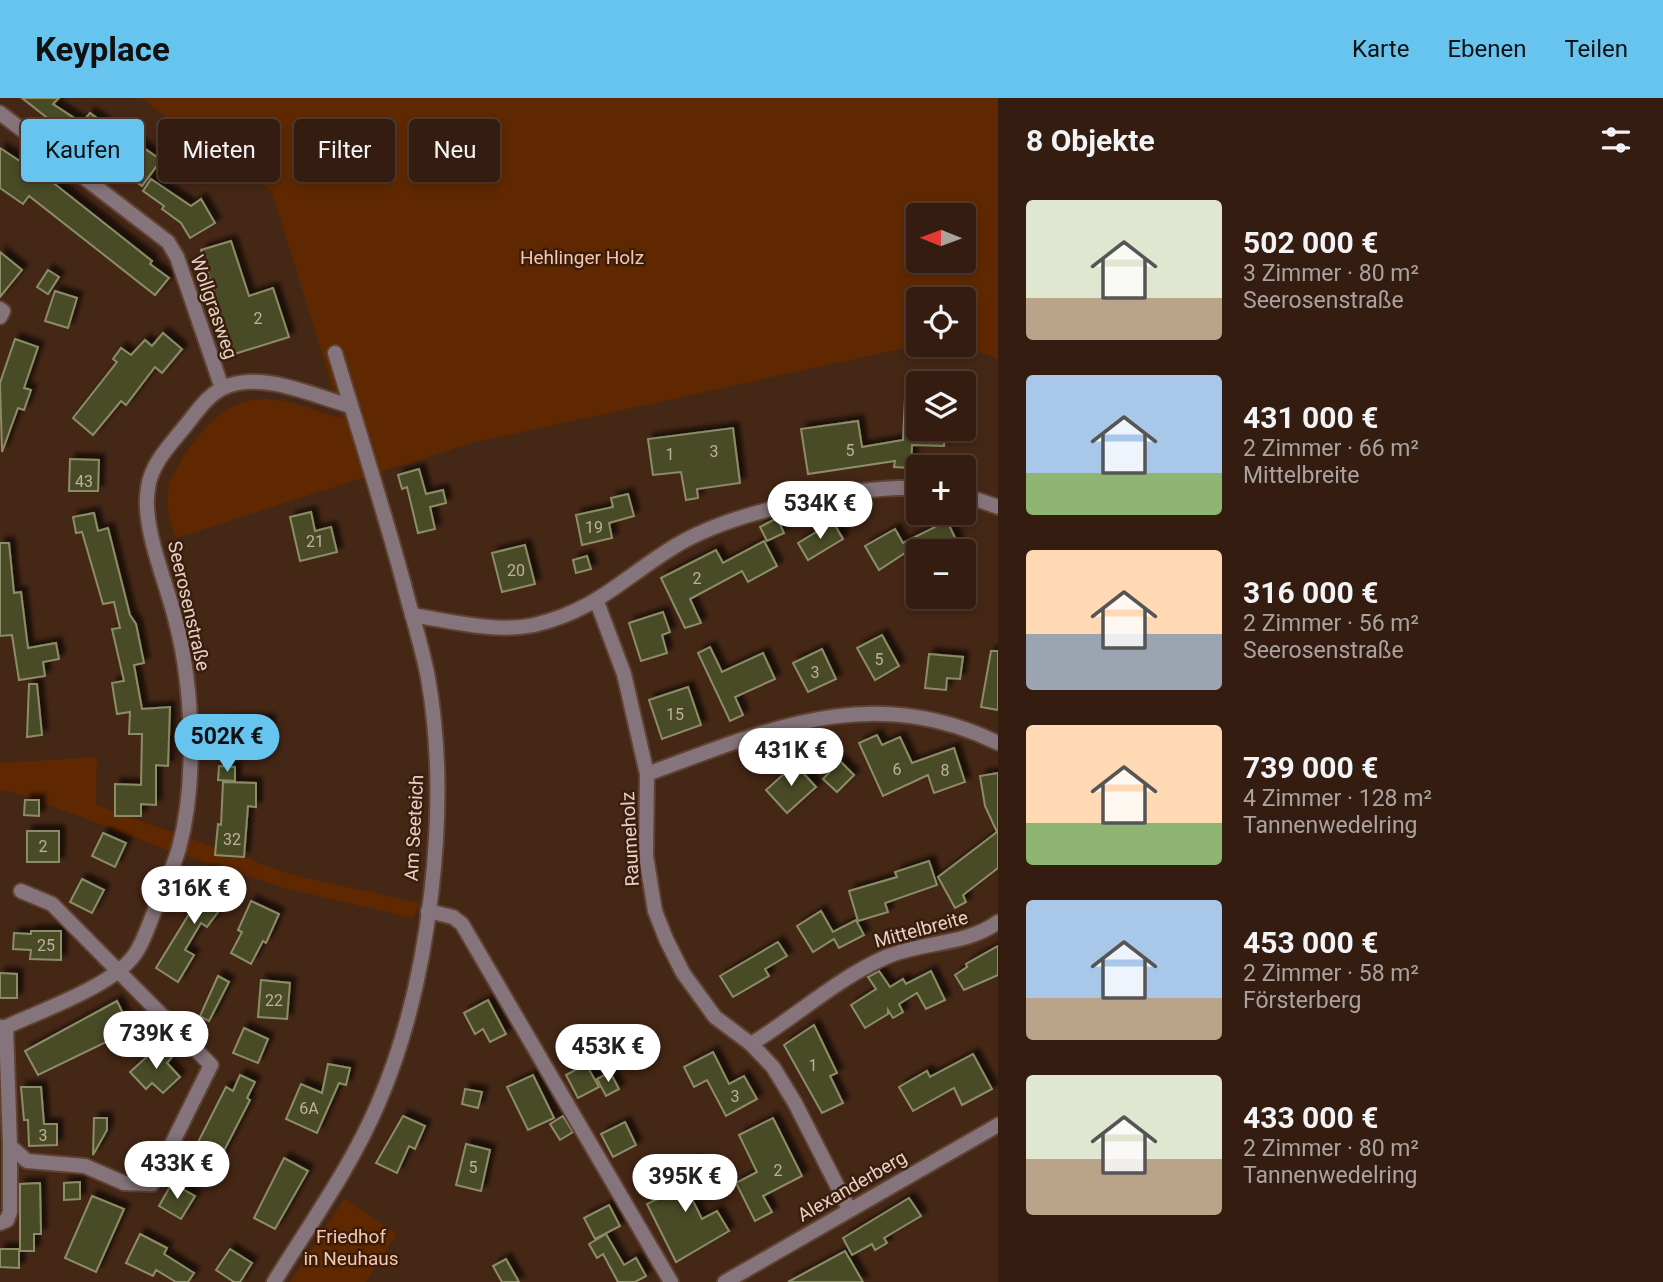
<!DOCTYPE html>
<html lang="de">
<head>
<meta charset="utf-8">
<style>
  body { margin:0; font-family:Roboto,sans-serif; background:#3c2619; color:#f1f3f6; height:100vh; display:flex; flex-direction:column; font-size:26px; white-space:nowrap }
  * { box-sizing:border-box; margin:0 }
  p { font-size:23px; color:#a9a29f }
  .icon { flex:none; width:38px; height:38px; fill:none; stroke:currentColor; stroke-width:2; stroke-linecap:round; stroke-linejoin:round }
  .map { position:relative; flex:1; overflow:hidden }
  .panel { display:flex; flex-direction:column; background:#341d10; width:665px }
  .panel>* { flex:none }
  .top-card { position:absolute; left:21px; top:21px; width:665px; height:63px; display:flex; gap:14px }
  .needle { width:46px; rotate:271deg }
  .fabs { position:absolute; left:906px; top:105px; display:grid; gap:14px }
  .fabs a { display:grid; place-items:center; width:70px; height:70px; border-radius:7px; background:#341d10; box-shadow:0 4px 10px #0003,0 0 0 2px #4e3b30; font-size:35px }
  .price { position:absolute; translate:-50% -60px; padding:0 16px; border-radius:24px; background:#fff; color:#222; font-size:23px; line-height:46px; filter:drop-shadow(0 2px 4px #0008) }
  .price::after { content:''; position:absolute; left:50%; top:42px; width:21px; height:16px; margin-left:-10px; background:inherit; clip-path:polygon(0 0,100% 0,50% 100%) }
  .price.selected { background:#66c4ef; color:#111 }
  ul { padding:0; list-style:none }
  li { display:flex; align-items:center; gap:21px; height:175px; padding:0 28px }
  li span { display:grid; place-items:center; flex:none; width:196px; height:140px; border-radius:7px; color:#555 }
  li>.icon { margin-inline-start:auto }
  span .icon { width:84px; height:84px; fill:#fffc; stroke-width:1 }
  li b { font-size:30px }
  h2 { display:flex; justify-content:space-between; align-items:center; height:84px; padding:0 28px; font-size:30px }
  .pill { padding:0 24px; border-radius:7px; background:#341d10; box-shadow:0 4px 10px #0003,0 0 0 2px #4e3b30; font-size:24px; line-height:63px }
  .pill.selected { background:#66c4ef; color:#111 }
  header { display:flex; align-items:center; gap:42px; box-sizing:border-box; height:98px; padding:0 35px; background:#66c4ef; color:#111 }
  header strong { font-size:33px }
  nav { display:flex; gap:38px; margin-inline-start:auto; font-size:24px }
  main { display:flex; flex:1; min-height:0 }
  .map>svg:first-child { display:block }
  .green { fill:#5f2800; fill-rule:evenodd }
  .building { fill:#4a4b28; stroke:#8b8c67; stroke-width:2; filter:url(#shadow) }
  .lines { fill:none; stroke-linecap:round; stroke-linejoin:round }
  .street-casing { stroke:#5f4232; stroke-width:18 }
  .street { stroke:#85747b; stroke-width:14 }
  .labels { text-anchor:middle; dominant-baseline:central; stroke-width:5; stroke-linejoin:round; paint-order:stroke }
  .number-label { font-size:16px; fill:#beb09e }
  .park-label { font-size:19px; fill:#f8c6ab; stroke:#3a1d0c }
  .street-label { font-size:19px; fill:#e5d1c6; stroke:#3a1d0c }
</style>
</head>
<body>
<header>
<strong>Keyplace</strong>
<nav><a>Karte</a><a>Ebenen</a><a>Teilen</a></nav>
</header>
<main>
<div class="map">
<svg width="998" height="1184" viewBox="0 0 998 1184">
  <defs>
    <filter id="shadow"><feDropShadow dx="5.5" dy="-5.5" stdDeviation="2" flood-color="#0009"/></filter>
  </defs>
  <rect width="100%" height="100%" fill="#452716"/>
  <g class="green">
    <path d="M140,0H998V261L964,247V201H919V247L471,345L176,440C170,423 165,406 169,387C171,379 177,371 181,363C201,330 227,299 269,301C295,302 318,315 342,320L272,94ZM919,117H964V163H919Z"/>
    <path d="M97,659L96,707L293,777L420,805L413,820L288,791L171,753L20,696L0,692V665Z"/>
    <path d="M344,1101L397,1136L366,1184H290Z"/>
  </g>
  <g class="building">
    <path d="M22,0H59L53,6L82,25L90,15L129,44L131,41L161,62L142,88L73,35L69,41L43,24L46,19Z"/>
    <path d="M0,50L56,87L152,163L150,166L169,180L155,197L29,98L23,106L0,90Z"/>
    <path d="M151,81L191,108L201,101L215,125L190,140L181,125L162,111L164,108L143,93Z"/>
    <path d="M231,143L249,198L273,190L289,239L228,258L215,209L218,208L201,152Z"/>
    <path d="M0,154L22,172L0,199Z"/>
    <path d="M48,172L59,179L48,196L37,189Z"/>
    <path d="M55,193L77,200L68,230L45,223Z"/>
    <path d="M163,235L182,251L162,275L155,269L126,307L121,303L93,337L73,320L117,264L113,261L121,250L131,257L145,242L152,248Z"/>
    <path d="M15,241L38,249L24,290L31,292L24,312L18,310L2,354L0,285Z"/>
    <path d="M905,300H919V331H945L944,348L912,347L911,370L894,369L895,363L808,376L801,331L858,323L862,349L903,342Z"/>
    <path d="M733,330L740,385L697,391L698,400L686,402L681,374L653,377L648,341Z"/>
    <path d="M70,361L99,362L98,393H69Z"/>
    <path d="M419,371L426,396L443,392L446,405L430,409L435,431L418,435L407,389L402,391L398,377Z"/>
    <path d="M628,396L634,418L609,425L612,440L582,447L576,417L613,409L611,400Z"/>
    <path d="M311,414L315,433L331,429L337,454L300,463L290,419Z"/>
    <path d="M94,415L98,433L108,430L130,517L136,526L144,565L134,567L142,611L170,609L168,668L156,667V707L141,706V718H115V686L141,687L142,636H129L130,614L117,616L112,585L124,583L112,531L120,530L114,504L103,506L82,434L76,435L73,419Z"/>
    <path d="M777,420L784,435L767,443L760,429Z"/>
    <path d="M947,423L959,448L948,453H908L879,472L865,448L895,431L903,445Z"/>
    <path d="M833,424L843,441L808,462L798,445Z"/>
    <path d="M764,443L777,468L748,484L742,473L690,501L701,525L685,530L661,480L716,452L723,465Z"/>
    <path d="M0,445H9L14,495L21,494L28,550L56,545L59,561L43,564L45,578L19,582L12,537L0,538Z"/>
    <path d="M525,447L535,486L502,494L492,455Z"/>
    <path d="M587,458L591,471L576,475L573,462Z"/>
    <path d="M663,514L670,534L662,537L667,555L641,563L629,525Z"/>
    <path d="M882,537L899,568L875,582L857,550Z"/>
    <path d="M710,549L722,574L763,555L775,581L735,599L743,617L730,623L698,555Z"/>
    <path d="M822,551L836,581L808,594L793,565Z"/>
    <path d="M991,553H998V612L981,609Z"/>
    <path d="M929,556L963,559L960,581L947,580L946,592L925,590Z"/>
    <path d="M29,586H37L42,637L27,639Z"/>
    <path d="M688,589L701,627L662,641L649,602Z"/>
    <path d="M269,622L270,651H225V623Z"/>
    <path d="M877,637L882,647L900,639L912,665L954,650L965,684L934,695L928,677L883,698L859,645Z"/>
    <path d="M840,663L854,677L837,694L823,681Z"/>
    <path d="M795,666L816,689L787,715L766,692Z"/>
    <path d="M219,668L235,669V683L218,682Z"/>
    <path d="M998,675V770L963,797L966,804L955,810L938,779L997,734L985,708L980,678Z"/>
    <path d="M223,684L256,685V709L248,708L244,759L215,757L218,726L221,727Z"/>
    <path d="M25,702H39V718L24,717Z"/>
    <rect x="27" y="733" width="32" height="31"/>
    <path d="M103,735L126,745L115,769L92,758Z"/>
    <path d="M929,763L937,787L885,805L888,814L858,823L849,793L897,779L895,774Z"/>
    <path d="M208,774L231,782L221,810L207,829L201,825L185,852L194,857L178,884L156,870L197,803Z"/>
    <path d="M82,781L104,792L92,815L70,804Z"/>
    <path d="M251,803L279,816L266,845L263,843L251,866L231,855L242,834L238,832Z"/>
    <path d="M821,813L833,834L856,822L864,837L839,850L834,841L813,854L797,828Z"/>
    <path d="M31,833H61V862L30,861L31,852L13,851L14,835L31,836Z"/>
    <path d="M778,844L787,858L765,871L769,878L733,899L720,878Z"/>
    <path d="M998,848V877L964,892L955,877L967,869L966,866Z"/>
    <path d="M879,873L890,889L903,881L906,886L931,873L945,902L926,911L917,895L899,906L903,914L893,920L888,912V916L865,930L851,907L876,891L868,879Z"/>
    <path d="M0,875L17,876V900H0Z"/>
    <path d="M218,878L229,884L209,923L200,918Z"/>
    <path d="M261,882L290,885L287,921L258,919Z"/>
    <path d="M488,902L506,936L490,944L483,931L475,936L464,915Z"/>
    <path d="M117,903L131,932L38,977L25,953Z"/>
    <path d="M814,927L837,975L830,978L843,1005L822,1015L784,947Z"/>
    <path d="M244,930L268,941L258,965L233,955Z"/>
    <path d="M160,947L172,959L167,965L180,979L163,995L152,985L146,991L130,974Z"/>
    <path d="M713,954L729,986L744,978L757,1001L726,1018L707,982L694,989L684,969Z"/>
    <path d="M973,956L992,991L962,1007L954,990L913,1013L899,989L927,973L930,979Z"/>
    <path d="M328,966L350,970L346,987L339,985L317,1035L286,1021L301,986L322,995Z"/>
    <path d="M586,966L599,989L578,1000L566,977Z"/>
    <path d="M610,974L619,991L606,998L597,981Z"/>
    <path d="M240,977L255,984L247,1000L250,1002L211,1078L187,1066L226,989L233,993Z"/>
    <path d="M533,977L554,1020L528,1032L507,989Z"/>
    <path d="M21,989H41L44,1026H57V1047L29,1048L28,1022H24Z"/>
    <path d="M465,991L482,994L478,1010L462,1006Z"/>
    <path d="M403,1018L425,1028L415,1051L409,1048L397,1075L376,1065Z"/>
    <path d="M563,1018L573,1034L560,1042L550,1026Z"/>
    <path d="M94,1020H107V1032L93,1057Z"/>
    <path d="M773,1020L802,1078L763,1098L772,1114L755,1123L736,1085L757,1074L739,1037Z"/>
    <path d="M625,1024L636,1047L613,1059L601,1036Z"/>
    <path d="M466,1046L490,1052L481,1093L456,1087Z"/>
    <path d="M284,1060L308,1073L275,1131L254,1120Z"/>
    <path d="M696,1062L706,1082L687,1091L702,1121L717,1113L729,1133L676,1164L647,1106L670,1095L662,1078Z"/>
    <path d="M80,1084V1101L64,1102V1085Z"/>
    <path d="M40,1085L41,1136H34V1153H20V1086Z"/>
    <path d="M172,1085L195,1098L181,1121L159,1108Z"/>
    <path d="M92,1098L124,1111L96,1174L65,1160Z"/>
    <path d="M909,1100L921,1118L884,1140L887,1145L875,1152L872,1146L852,1157L843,1140Z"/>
    <path d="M609,1107L620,1128L595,1141L584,1120Z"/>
    <path d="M140,1136L167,1150L164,1156L194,1175L188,1184H176L156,1172L153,1178L126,1165Z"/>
    <path d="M606,1136L624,1167L636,1160L646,1178L635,1184H618L603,1156L597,1160L589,1146Z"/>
    <path d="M0,1151H19V1170L0,1169Z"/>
    <path d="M230,1151L252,1165L240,1184H234L216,1172Z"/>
    <path d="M845,1153L863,1184H788Z"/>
    <path d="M506,1161L519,1184H502L493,1168Z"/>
  </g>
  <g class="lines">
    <defs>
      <g id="street">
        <path d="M0,15L168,144L177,159L222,290"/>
        <path d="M0,211L3,213L0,219"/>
        <path d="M964,397L998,409"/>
        <path d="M597,504L624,576L647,676L646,758L655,813L666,841L683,875L715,919L751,946L773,969L795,1005L849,1111"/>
        <path d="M412,517C451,523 495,535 534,527C595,513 622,481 672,450C728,414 853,388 919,390"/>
        <path d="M647,676C768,632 871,583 998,645"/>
        <path d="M428,813L453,819L462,826L671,1184"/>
        <path d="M0,929H6C42,912 117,887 137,853C145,840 150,823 156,809C164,789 173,771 179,750C197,684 193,590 176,524C167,485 141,429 148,390C151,367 168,349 182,332C194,318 206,298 223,290C261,272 313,298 351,308"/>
        <path d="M6,929L10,1048L27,1063L85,1068L124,1085L152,1086L211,967L52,806L21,793"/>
        <path d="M751,946C797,918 836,881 886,859C922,843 965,848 998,824"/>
        <path d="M0,1125L7,1122L10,1114V1048"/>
        <path d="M274,1184C310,1126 351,1069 378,1006C430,886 451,709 428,580C422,548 411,515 403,483C382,406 358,331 335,255"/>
        <path d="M725,1184L998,1027"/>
      </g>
    </defs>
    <use href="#street" class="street-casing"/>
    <use href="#street" class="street"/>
  </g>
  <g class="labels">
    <g class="number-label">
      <text x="258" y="220">2</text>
      <text x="850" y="352">5</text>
      <text x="714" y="353">3</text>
      <text x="670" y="356">1</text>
      <text x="84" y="383">43</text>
      <text x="594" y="429">19</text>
      <text x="315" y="443">21</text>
      <text x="516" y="472">20</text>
      <text x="697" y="480">2</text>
      <text x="879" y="561">5</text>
      <text x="815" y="574">3</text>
      <text x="675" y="616">15</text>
      <text x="897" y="671">6</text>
      <text x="945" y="672">8</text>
      <text x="232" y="741">32</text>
      <text x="43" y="748">2</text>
      <text x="46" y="847">25</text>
      <text x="274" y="902">22</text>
      <text x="813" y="967">1</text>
      <text x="735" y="998">3</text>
      <text x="309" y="1010">6A</text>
      <text x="43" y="1037">3</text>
      <text x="473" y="1069">5</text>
      <text x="778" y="1072">2</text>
    </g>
    <g class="park-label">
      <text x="582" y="159">Hehlinger Holz</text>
      <text x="351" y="1138">Friedhof<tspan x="351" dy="22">in Neuhaus</tspan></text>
    </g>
    <g class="street-label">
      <text transform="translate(214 209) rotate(71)">Wollgrasweg</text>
      <text transform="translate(189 508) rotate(77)">Seerosenstraße</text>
      <text transform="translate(414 730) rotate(-87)">Am Seeteich</text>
      <text transform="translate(630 741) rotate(-93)">Raumeholz</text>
      <text transform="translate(921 831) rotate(-15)">Mittelbreite</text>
      <text transform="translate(852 1088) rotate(-30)">Alexanderberg</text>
    </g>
  </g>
</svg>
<div class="fabs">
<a><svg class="needle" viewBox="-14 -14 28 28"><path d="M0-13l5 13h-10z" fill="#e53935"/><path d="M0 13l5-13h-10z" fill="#a9a29f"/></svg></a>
<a><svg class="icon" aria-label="locate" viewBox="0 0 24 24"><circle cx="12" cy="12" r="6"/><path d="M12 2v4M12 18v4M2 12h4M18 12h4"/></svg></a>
<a><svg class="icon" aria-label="layers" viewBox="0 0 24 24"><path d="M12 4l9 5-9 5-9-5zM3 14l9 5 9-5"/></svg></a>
<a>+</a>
<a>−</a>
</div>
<b class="price" style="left:820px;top:443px">534K €</b>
<b class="price selected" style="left:227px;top:676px">502K €</b>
<b class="price" style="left:791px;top:690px">431K €</b>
<b class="price" style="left:194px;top:828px">316K €</b>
<b class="price" style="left:156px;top:973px">739K €</b>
<b class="price" style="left:608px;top:986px">453K €</b>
<b class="price" style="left:177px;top:1103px">433K €</b>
<b class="price" style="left:685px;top:1116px">395K €</b>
<div class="top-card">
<a class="pill selected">Kaufen</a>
<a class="pill">Mieten</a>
<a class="pill">Filter</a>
<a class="pill">Neu</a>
</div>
</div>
<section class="panel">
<h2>8 Objekte<svg class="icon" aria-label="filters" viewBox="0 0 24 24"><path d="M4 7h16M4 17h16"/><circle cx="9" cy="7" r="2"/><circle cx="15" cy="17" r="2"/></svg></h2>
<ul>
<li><span style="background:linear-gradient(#dfe7d0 70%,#b9a48a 0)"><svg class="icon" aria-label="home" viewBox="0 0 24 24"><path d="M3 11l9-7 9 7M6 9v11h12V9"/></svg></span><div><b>502 000 €</b><p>3 Zimmer · 80 m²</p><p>Seerosenstraße</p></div></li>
<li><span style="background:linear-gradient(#a9c7e8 70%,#8fb573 0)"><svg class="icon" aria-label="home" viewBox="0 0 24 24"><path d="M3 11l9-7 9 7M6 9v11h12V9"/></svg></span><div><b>431 000 €</b><p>2 Zimmer · 66 m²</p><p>Mittelbreite</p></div></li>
<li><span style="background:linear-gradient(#ffd9b3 60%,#9aa5b1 0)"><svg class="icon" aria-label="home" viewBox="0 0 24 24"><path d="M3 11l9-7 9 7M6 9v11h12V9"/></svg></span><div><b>316 000 €</b><p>2 Zimmer · 56 m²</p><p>Seerosenstraße</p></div></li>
<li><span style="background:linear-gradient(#ffd9b3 70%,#8fb573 0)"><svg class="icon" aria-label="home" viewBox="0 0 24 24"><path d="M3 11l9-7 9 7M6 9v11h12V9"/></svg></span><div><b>739 000 €</b><p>4 Zimmer · 128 m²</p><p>Tannenwedelring</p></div></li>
<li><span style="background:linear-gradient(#a9c7e8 70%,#b9a48a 0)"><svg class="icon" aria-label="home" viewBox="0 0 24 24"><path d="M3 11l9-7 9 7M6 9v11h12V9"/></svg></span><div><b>453 000 €</b><p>2 Zimmer · 58 m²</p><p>Försterberg</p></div></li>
<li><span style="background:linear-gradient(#dfe7d0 60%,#b9a48a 0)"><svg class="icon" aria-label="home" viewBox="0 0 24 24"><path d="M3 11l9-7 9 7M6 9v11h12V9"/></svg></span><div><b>433 000 €</b><p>2 Zimmer · 80 m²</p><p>Tannenwedelring</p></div></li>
</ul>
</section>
</main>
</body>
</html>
